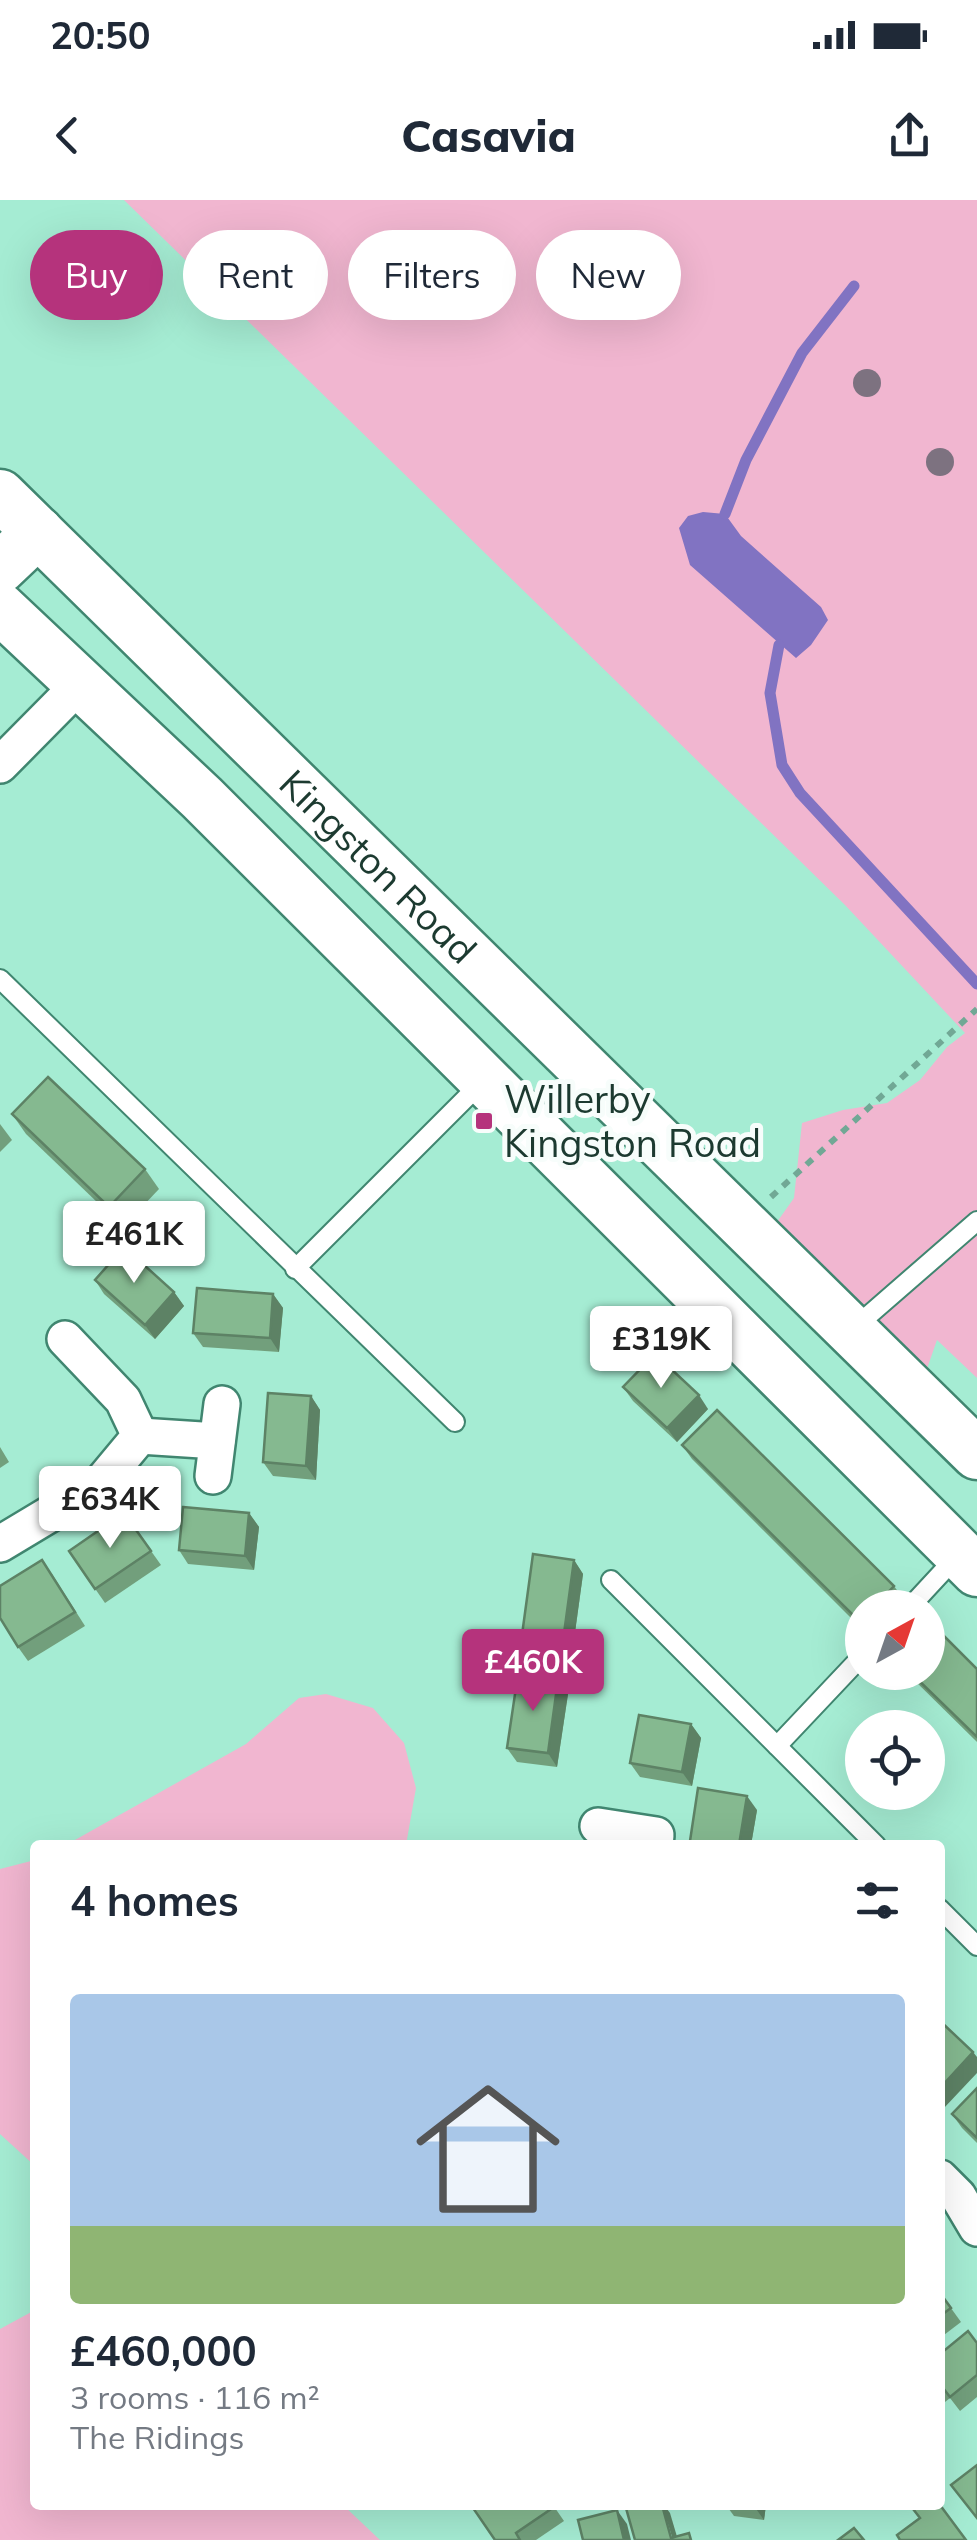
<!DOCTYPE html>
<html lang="en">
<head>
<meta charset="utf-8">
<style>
  body { margin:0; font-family:Mulish,sans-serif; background:#f2f2f3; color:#1f2937; height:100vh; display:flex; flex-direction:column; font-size:38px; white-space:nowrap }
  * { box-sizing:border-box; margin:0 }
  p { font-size:32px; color:#747a83 }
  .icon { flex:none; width:55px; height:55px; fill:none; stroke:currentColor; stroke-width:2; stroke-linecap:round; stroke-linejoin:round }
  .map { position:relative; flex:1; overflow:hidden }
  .details { position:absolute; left:30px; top:1640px; width:915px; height:670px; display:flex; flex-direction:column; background:#fff; border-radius:10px; box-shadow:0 10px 40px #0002 }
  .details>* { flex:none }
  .top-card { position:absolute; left:30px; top:30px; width:918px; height:90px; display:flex; gap:20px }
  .needle { width:65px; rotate:40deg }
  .tools { position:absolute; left:845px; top:1390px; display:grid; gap:20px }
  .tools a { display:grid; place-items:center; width:100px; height:100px; border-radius:50%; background:#fff; box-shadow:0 10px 40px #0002; font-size:50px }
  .price { position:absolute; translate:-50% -85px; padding:0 22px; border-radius:10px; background:#fff; color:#222; font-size:32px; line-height:65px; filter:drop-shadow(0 2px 5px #0008) }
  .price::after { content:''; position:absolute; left:50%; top:60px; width:30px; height:22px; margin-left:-15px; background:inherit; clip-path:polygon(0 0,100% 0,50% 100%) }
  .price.on { background:#b5337c; color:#fff }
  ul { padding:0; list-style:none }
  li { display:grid; align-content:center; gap:20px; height:530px; padding:0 40px }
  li+li { border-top:2px solid #e0e1e3 }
  li span { display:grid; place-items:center; height:310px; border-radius:10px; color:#555 }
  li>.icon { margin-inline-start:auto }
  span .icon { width:180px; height:180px; fill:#fffc; stroke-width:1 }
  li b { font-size:42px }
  h2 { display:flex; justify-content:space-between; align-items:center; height:120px; padding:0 40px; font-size:42px }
  .pill { padding:0 35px; border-radius:45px; background:#fff; box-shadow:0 10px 40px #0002; font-size:35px; line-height:90px }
  .pill.on { background:#b5337c; color:#fff }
  .status { display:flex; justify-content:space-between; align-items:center; height:70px; padding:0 50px; background:#fff; direction:ltr }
  .status svg { height:28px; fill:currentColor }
  header { display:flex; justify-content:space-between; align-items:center; height:130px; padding:0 40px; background:#fff; font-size:45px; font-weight:800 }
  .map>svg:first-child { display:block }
  .green { fill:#f1b6d0 }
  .water { fill:#8173c2 }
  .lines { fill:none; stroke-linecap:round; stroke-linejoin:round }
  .stream { stroke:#8173c2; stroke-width:11 }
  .lane-casing { stroke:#408670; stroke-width:22 }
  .street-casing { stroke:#408670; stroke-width:40 }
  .secondary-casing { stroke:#408670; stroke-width:55 }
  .path { stroke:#71a895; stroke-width:6; stroke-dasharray:8 8; stroke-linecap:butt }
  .lane { stroke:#fff; stroke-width:18 }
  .street { stroke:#fff; stroke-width:35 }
  .secondary { stroke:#fff; stroke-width:50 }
  .tree { fill:#7d7280 }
  .wall { fill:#729f7c }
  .shaded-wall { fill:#5d8265 }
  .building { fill:#85b990; stroke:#5d8265; stroke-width:2.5 }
  .poi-dot { fill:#b5337c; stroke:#f7fdfb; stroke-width:4 }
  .labels { text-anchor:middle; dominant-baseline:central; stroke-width:10; stroke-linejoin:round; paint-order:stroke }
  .street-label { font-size:38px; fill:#1c3a30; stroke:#f7fdfb }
  .poi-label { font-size:38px; fill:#1c3a30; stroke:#f7fdfb; text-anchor:start }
</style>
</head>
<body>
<div class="status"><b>20:50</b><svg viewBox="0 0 49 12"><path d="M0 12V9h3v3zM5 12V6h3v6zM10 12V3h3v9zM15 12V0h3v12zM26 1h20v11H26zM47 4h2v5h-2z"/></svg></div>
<header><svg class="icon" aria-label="back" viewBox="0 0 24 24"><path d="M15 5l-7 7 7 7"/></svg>Casavia<svg class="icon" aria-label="share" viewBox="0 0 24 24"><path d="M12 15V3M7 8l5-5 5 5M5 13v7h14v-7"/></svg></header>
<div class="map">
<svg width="977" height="2340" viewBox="0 0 977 2340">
  <rect width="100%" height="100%" fill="#a5ecd3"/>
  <g class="green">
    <path d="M124,0H977V1178L937,1140L923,1180L772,1029L794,998L802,923L843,910L887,903L920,880L947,847L965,833L845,705Z"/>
    <path d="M326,1494L373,1508L404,1543L416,1588L406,1645H66L246,1544L299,1498Z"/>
    <path d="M35,1660V1966L0,1934V1669Z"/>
    <path d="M35,2110V2305H343L380,2340H0V2129Z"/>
  </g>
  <path class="water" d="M703,312L725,314L741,336L821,407L828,420L811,445L796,458L690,365L679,328L688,316Z"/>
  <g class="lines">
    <g class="stream">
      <path d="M725,314L746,260L802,153L854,86"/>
      <path d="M779,445L770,493L782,565L800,593L977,784"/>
    </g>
    <defs>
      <g id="lane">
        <path d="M0,779L455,1222"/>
        <path d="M295,1069L482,882"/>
        <path d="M854,1128L977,1021"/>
        <path d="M611,1380L876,1645"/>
        <path d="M909,1408L959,1354"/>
        <path d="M777,1546L862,1456"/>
        <path d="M940,1709L977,1746"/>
      </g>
      <g id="street">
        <path d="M0,565L79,485"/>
        <path d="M140,1236L217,1241"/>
        <path d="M213,1276L222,1204"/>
        <path d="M0,1344L100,1284L140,1236L123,1200L65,1139"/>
        <path d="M598,1626L656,1635L655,1645"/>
        <path d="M940,1978L958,1996L977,2028"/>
      </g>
      <g id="secondary">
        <path id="s1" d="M0,295L977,1254"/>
        <path d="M0,368L38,332"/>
        <path d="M0,408L202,598L977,1371"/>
      </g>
    </defs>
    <use href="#lane" class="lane-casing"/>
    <use href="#street" class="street-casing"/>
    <use href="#secondary" class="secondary-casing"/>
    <path class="path" d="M771,997L977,809"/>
    <use href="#lane" class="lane"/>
    <use href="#street" class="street"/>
    <use href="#secondary" class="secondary"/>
  </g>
  <g class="tree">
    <circle cx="867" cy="183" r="14"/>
    <circle cx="940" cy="262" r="14"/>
  </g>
  <g class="wall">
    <path d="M12,914L145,969L159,989L123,1027L26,934Z"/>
    <path d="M0,924L12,940L0,952Z"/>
    <path d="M95,1080L174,1092L184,1106L155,1139L104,1094Z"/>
    <path d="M273,1094L283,1108L279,1152L203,1147L193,1133Z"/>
    <path d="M623,1187L708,1209L677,1242L633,1201Z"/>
    <path d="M311,1196L320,1210L316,1280L273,1276L263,1262Z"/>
    <path d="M682,1245L894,1386L904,1400L896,1408H862V1429L692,1259Z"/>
    <path d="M0,1247L9,1262L0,1268Z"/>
    <path d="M124,1313L161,1365L105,1403L69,1351Z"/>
    <path d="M249,1313L259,1327L254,1370L188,1364L179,1350Z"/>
    <path d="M574,1360L583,1374L569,1476L529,1470L519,1457Z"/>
    <path d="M52,1374L85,1426L28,1461L18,1447Z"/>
    <path d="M977,1469V1542L906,1472Z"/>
    <path d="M558,1480L568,1494L557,1567L517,1562L507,1548Z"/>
    <path d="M691,1524L701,1538L692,1586L640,1577L630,1563Z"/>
    <path d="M757,1610L751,1645H693L690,1641Z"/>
    <path d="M977,1888V1943L962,1928L952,1914Z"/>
    <path d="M940,2093L961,2122L940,2138Z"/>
    <path d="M977,2143V2197L960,2211L950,2198L940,2206V2154Z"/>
    <path d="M476,2305H553L564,2321L536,2340H495Z"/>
    <path d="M726,2305H766L764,2320L734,2316Z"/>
  </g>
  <g class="shaded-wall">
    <path d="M174,1092L184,1106L155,1139L145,1125Z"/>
    <path d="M273,1094L283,1108L279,1152L270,1138Z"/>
    <path d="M699,1195L708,1209L677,1242L667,1228Z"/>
    <path d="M311,1196L320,1210L316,1280L306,1266Z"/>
    <path d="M249,1313L259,1327L254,1370L245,1356Z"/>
    <path d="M574,1360L583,1374L569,1476L560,1463Z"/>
    <path d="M558,1480L568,1494L557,1567L548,1553Z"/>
    <path d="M691,1524L701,1538L692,1586L682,1572Z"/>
    <path d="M747,1596L757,1610L751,1645H739Z"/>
    <path d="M973,1852L977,1857V1873L944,1908L940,1903V1888Z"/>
    <path d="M662,2305H664L670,2313L678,2340H673Z"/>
    <path d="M754,2305H766L764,2320L754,2306Z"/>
    <path d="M617,2310L627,2324L631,2340H624Z"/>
  </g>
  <g class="building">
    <path d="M48,877L145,969L109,1007L12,914Z"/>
    <path d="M124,1047L174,1092L145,1125L95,1080Z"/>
    <path d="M197,1088L273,1094L270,1138L193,1133Z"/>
    <path d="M655,1154L699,1195L667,1228L623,1187Z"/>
    <path d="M268,1193L311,1196L306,1266L263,1262Z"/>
    <path d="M717,1210L894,1386L873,1408H862V1418L859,1421L682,1245Z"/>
    <path d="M183,1307L249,1313L245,1356L179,1350Z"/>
    <path d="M124,1313L151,1351L95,1389L69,1351Z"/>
    <path d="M533,1354L574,1360L560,1463L519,1457Z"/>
    <path d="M42,1360L75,1412L18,1447L0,1418V1386Z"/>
    <path d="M907,1401L914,1408H901Z"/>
    <path d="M928,1420L977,1469V1537L910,1472H928Z"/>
    <path d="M518,1474L558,1480L548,1553L507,1548Z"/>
    <path d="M639,1515L691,1524L682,1572L630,1563Z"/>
    <path d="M698,1588L747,1596L739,1645H717L690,1641Z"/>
    <path d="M940,1821L973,1852L940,1888Z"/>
    <path d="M977,1888V1938L952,1914Z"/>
    <path d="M940,2093L951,2108L940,2116Z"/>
    <path d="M968,2131L977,2143V2175L950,2197L940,2184V2154Z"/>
    <path d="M977,2265V2318L951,2285Z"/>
    <path d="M478,2305H553L554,2307L516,2333L520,2340H495L473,2308Z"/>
    <path d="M637,2305H662L671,2338L689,2333L691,2340H635L626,2308Z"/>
    <path d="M910,2305H940L966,2340H900L897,2335L920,2318Z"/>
    <path d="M617,2310L624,2340H583L578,2320Z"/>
    <path d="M854,2328L864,2340H838Z"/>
  </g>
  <rect class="poi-dot" x="474" y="911" width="20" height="20" rx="5"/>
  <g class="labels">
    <g class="street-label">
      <text stroke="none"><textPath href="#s1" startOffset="530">Kingston Road</textPath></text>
    </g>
    <g class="poi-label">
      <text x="504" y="899">Willerby<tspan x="504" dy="44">Kingston Road</tspan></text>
    </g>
  </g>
</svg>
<div class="tools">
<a><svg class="needle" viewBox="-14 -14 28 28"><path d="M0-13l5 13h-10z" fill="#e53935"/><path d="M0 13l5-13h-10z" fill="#747a83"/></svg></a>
<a><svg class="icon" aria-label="locate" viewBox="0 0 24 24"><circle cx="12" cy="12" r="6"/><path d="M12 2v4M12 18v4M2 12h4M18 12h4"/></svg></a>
</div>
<b class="price" style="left:134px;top:1086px">£461K</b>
<b class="price" style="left:661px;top:1191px">£319K</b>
<b class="price" style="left:110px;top:1351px">£634K</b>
<b class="price on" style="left:533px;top:1514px">£460K</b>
<div class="top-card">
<a class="pill on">Buy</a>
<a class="pill">Rent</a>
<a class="pill">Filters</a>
<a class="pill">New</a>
</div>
<section class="details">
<h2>4 homes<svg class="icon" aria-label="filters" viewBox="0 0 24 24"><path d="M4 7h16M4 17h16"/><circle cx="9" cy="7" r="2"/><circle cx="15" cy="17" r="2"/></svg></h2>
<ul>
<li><span style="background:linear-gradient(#a9c7e8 75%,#8fb573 0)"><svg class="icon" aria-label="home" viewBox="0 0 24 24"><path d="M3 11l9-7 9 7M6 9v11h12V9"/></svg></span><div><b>£460,000</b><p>3 rooms · 116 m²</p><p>The Ridings</p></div></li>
</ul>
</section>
</div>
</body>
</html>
